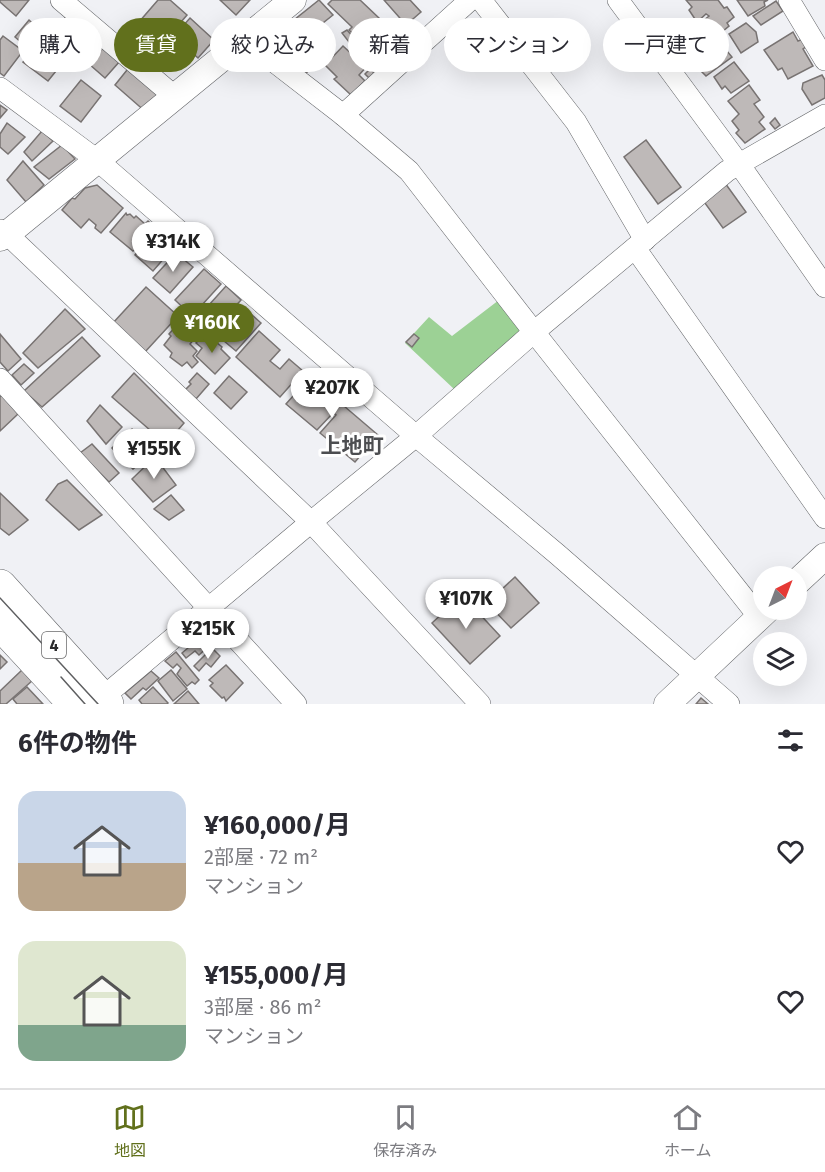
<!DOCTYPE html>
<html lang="ja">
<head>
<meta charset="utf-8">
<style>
  body { margin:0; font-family:"Fira Sans","Noto Sans JP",sans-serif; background:#f2f2f3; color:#2b2b33; height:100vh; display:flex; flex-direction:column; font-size:22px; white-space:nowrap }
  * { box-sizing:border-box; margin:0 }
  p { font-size:20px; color:#7c7c81 }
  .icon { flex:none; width:33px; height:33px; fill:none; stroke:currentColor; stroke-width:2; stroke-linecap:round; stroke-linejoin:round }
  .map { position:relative; height:704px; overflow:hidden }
  .panel { display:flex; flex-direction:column; background:#fff; flex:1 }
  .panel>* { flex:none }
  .hud { position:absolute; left:18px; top:18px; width:789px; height:54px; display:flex; gap:12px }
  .needle { width:39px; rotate:42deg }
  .fabs { position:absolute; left:753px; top:566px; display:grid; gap:12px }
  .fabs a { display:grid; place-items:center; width:54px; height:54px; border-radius:50%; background:#fff; box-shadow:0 6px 24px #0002; font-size:30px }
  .price { position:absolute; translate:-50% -51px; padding:0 14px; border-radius:21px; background:#fff; color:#222; font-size:20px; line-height:39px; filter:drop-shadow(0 2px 3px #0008) }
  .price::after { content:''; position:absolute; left:50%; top:36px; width:18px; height:14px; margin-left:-9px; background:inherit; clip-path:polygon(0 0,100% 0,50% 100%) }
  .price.current { background:#61701c; color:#fff }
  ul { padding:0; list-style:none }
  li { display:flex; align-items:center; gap:18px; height:150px; padding:0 18px }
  li span { display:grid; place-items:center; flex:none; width:168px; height:120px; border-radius:18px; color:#555 }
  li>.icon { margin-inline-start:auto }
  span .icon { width:72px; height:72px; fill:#fffc; stroke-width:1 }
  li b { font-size:26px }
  h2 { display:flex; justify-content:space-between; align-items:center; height:72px; padding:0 18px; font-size:26px }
  .pill { padding:0 21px; border-radius:27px; background:#fff; box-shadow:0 6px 24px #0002; font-size:21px; line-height:54px }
  .pill.current { background:#61701c; color:#fff }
  .tab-bar { display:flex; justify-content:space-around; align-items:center; height:84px; border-top:2px solid #e1e1e2; background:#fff; font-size:16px; color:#7c7c81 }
  .tab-bar a { display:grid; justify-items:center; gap:3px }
  .tab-bar .current { color:#61701c }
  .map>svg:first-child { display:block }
  .green { fill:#9cd195 }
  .building { fill:#beb9b8; stroke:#787372; stroke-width:1.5 }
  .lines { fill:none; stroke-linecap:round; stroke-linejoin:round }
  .minor-casing { stroke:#646669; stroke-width:22 }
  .tertiary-casing { stroke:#646669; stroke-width:27 }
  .primary-casing { stroke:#646669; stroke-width:34 }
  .minor { stroke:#fff; stroke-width:21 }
  .tertiary { stroke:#fff; stroke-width:26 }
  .primary { stroke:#fff; stroke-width:33 }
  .tram { stroke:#5e5f61; stroke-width:1.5 }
  .labels { text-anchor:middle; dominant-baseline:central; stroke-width:6; stroke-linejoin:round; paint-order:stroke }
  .shield { fill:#fefefe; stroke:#6a6a6b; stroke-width:1.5 }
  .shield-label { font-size:16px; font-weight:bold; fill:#2a2a2c }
  .quarter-label { font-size:21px; font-weight:bold; fill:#4c4d50; stroke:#fefefe }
</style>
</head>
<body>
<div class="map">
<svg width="825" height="704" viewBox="0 0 825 704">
  <rect width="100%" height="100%" fill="#f0f1f5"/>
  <path class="green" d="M499,300L524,332L454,389L405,343L429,317L452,336Z"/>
  <g class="building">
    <path d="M0,0H29L16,16L0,2Z"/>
    <path d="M158,0H170L187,15L163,43L139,22Z"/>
    <path d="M220,0H250L236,15Z"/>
    <path d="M319,0L333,15L313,31L322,44V46L328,53L304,75L293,63L302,56L291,41L287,46L292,54L285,61L269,40Z"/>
    <path d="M332,0H360L379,18L359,40L349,30L352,27L328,4Z"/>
    <path d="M384,0H410L421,12L406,25Z"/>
    <path d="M686,0H718L724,8L727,7L734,17L727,23L729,26L711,41L700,27L701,26L699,24L709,16L706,14L697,22L689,10L692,7Z"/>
    <path d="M737,0H768L764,2L765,6L748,16Z"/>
    <path d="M776,1L783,11L761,25L753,16Z"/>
    <path d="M69,13L84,26L59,56L44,43Z"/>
    <path d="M190,18L214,40L198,58L174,36Z"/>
    <path d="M29,20L44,34L30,50L15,37Z"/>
    <path d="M746,23L756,32L758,42L741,53L729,34Z"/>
    <path d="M685,24L690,30L687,32L694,43L675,58L667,48L671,44L665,37L677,27H681Z"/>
    <path d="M347,30L354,38L349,42L342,33Z"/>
    <path d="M793,32L798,41L803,39L807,46L803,49L813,66L788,79L782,68L778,70L764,50Z"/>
    <path d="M3,36L23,51L4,76L0,73V40Z"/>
    <path d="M721,44L732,57L706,76L700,70L703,67L699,61Z"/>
    <path d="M343,46L356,58L359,56L368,65L359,75L365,81L351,95L334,79L337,77L325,65Z"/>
    <path d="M104,47L120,61L105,78L89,64Z"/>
    <path d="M31,51L56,71L48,81L23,62Z"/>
    <path d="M734,62L749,81L731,93L725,86L722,89L714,77Z"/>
    <path d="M131,65L164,93L147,113L115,85Z"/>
    <path d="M370,69L375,74L370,79L365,74Z"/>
    <path d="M822,75L825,80V98L812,105L802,89L803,83Z"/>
    <path d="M81,80L101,96L81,122L60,106Z"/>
    <path d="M749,85L760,100L754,104L764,117L759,122L765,129L745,143L736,133L739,130L732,121L739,114L728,101Z"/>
    <path d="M0,105L7,110L0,118Z"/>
    <path d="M775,118L780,125L775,129L770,123Z"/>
    <path d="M7,123L25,137L8,154L0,147V134Z"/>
    <path d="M42,131L53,141L32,161L24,152Z"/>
    <path d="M646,140L681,187L658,204L624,157Z"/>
    <path d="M62,145L75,159L49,179L34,167Z"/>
    <path d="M23,161L44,185L26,202L7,180Z"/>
    <path d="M725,183L746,212L723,228L702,199Z"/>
    <path d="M97,185L123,208L101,233L95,228L96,225L89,219L81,228L62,210L72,198L75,199L85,188Z"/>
    <path d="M126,213L127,215L130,214L134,218L136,216L145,224L148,221L156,229L141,245L133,251L110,232Z"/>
    <path d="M155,232L173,248L153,271L135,255Z"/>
    <path d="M176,253L193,267L170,293L153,278Z"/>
    <path d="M204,269L221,284L192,316L175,300Z"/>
    <path d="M226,286L241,300L215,328L200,315Z"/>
    <path d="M146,287L178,316L145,352L113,323Z"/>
    <path d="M243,307L261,323L236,351L218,336Z"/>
    <path d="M65,309L85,329L38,368L23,353Z"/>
    <path d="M185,316L202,330L190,344L197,351L193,356L198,362L192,368L187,362L182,366L170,357L172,353L164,345L171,336L169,334Z"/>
    <path d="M259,331L280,350L270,361L280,369L289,359L303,371L280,397L236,357Z"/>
    <path d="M205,333L222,347L221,349L230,358L215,374L196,356L202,348L196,343Z"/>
    <path d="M0,334L21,359L8,371L0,362Z"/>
    <path d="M414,334L419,338L412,347L406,342Z"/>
    <path d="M82,337L100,356L42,407L24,391Z"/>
    <path d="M24,364L34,373L21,385L12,375Z"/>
    <path d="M134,373L184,423L166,444L112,397Z"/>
    <path d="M197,373L209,384L196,399L185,390L191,384L189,382Z"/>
    <path d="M229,376L247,392L231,409L214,393Z"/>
    <path d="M310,377L378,435L355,462L320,433L336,415L333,413L317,430L286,404Z"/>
    <path d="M2,395L18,414L0,431V397Z"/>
    <path d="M100,405L122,427L106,444L87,421Z"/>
    <path d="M132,429L153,452L133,469L112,448Z"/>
    <path d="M92,444L119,473L109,482L80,453Z"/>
    <path d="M155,457L176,485L153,502L132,479Z"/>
    <path d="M67,480L102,515L79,530L46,500L58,484Z"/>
    <path d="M0,493L28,520L9,535L0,528Z"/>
    <path d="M171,495L184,510L169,520L154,509Z"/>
    <path d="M515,577L539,603L511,628L487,603Z"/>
    <path d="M462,595L500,636L470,664L432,623Z"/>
    <path d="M202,636L210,645L199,655L195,651L186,658L182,653Z"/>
    <path d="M212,648L220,656L211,667L206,663L199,671L194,666Z"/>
    <path d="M176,652L199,680L195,684L192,682L187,686L177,674L181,668L177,664L173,668L165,661Z"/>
    <path d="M0,655L7,662L0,669Z"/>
    <path d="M226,665L243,683L226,701L224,697L222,698L210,686L213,683L209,680Z"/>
    <path d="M23,669L33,680L6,704H0V691Z"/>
    <path d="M171,670L187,689L173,701L158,681Z"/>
    <path d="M151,671L159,678L146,690L143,688L131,699L125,693Z"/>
    <path d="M27,687L43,704H17L13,699Z"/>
    <path d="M153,687L168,703L167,704H142L139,700Z"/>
    <path d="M188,691L199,704H174Z"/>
    <path d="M701,698L708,704H696Z"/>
  </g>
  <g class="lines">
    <defs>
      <g id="minor">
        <path d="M61,0L174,96"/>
        <path d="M481,0L576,122L645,240"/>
        <path d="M618,0L739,164L825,287"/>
        <path d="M789,0L825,60"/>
        <path d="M246,40L343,115L409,171L534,332L759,617"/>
        <path d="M0,88L97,160L416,436L557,554L729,704"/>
        <path d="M343,115L470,0"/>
        <path d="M0,230L7,234L311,522L480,704"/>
        <path d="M635,248L825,518"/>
        <path d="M0,379L296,704"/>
        <path d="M102,698L311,522L416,436L534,332L727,171L825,115"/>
      </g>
      <g id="tertiary">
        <path d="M0,238L7,234L293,0"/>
        <path d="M796,583L825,556"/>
        <path d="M667,704L768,609"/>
      </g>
      <g id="primary">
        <path d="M0,586L107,704"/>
        <path d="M0,623L75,704"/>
      </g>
    </defs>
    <use href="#minor" class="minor-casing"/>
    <use href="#tertiary" class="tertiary-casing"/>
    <use href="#primary" class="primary-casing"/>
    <use href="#minor" class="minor"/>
    <use href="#tertiary" class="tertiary"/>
    <use href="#primary" class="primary"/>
    <g class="tram">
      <path d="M0,598L98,704"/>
      <path d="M61,677L85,704"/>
    </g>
  </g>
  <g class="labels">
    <rect class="shield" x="42" y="632" width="24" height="26" rx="4.5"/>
    <g class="shield-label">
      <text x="54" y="645">4</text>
    </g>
    <g class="quarter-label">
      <text x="352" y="446">上地町</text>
    </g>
  </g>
</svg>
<div class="fabs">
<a><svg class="needle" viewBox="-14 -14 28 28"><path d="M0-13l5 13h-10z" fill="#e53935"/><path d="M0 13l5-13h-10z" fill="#7c7c81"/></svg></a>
<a><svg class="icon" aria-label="layers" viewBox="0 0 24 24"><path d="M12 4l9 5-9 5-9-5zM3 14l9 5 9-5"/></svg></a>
</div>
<b class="price" style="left:173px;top:273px">¥314K</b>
<b class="price current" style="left:212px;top:354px">¥160K</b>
<b class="price" style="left:332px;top:419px">¥207K</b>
<b class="price" style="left:154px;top:480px">¥155K</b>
<b class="price" style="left:466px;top:630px">¥107K</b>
<b class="price" style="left:208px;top:660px">¥215K</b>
<div class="hud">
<a class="pill">購入</a>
<a class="pill current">賃貸</a>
<a class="pill">絞り込み</a>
<a class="pill">新着</a>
<a class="pill">マンション</a>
<a class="pill">一戸建て</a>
</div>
</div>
<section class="panel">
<h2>6件の物件<svg class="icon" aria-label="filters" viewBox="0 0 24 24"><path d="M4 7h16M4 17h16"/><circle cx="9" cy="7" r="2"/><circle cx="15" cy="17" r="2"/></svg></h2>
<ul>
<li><span style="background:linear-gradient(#c9d6e8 60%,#b9a48a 0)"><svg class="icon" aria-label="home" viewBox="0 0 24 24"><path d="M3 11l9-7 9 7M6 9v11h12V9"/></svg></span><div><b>¥160,000/月</b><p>2部屋 · 72 m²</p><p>マンション</p></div><svg class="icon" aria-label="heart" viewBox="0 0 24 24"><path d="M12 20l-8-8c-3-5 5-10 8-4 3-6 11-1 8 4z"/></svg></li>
<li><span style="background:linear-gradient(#dfe7d0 70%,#7fa58c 0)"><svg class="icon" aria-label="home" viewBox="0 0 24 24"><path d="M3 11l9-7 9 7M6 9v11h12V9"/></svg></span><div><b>¥155,000/月</b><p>3部屋 · 86 m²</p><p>マンション</p></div><svg class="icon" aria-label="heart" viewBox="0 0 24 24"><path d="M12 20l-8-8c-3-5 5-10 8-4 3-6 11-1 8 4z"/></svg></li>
</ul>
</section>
<nav class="tab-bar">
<a class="current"><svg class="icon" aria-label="map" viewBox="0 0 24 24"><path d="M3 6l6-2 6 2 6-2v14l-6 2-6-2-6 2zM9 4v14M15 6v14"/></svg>地図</a>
<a><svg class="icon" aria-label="saved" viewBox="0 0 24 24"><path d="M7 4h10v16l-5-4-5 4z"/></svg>保存済み</a>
<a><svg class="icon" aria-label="home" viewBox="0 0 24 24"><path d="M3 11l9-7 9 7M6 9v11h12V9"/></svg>ホーム</a>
</nav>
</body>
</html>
